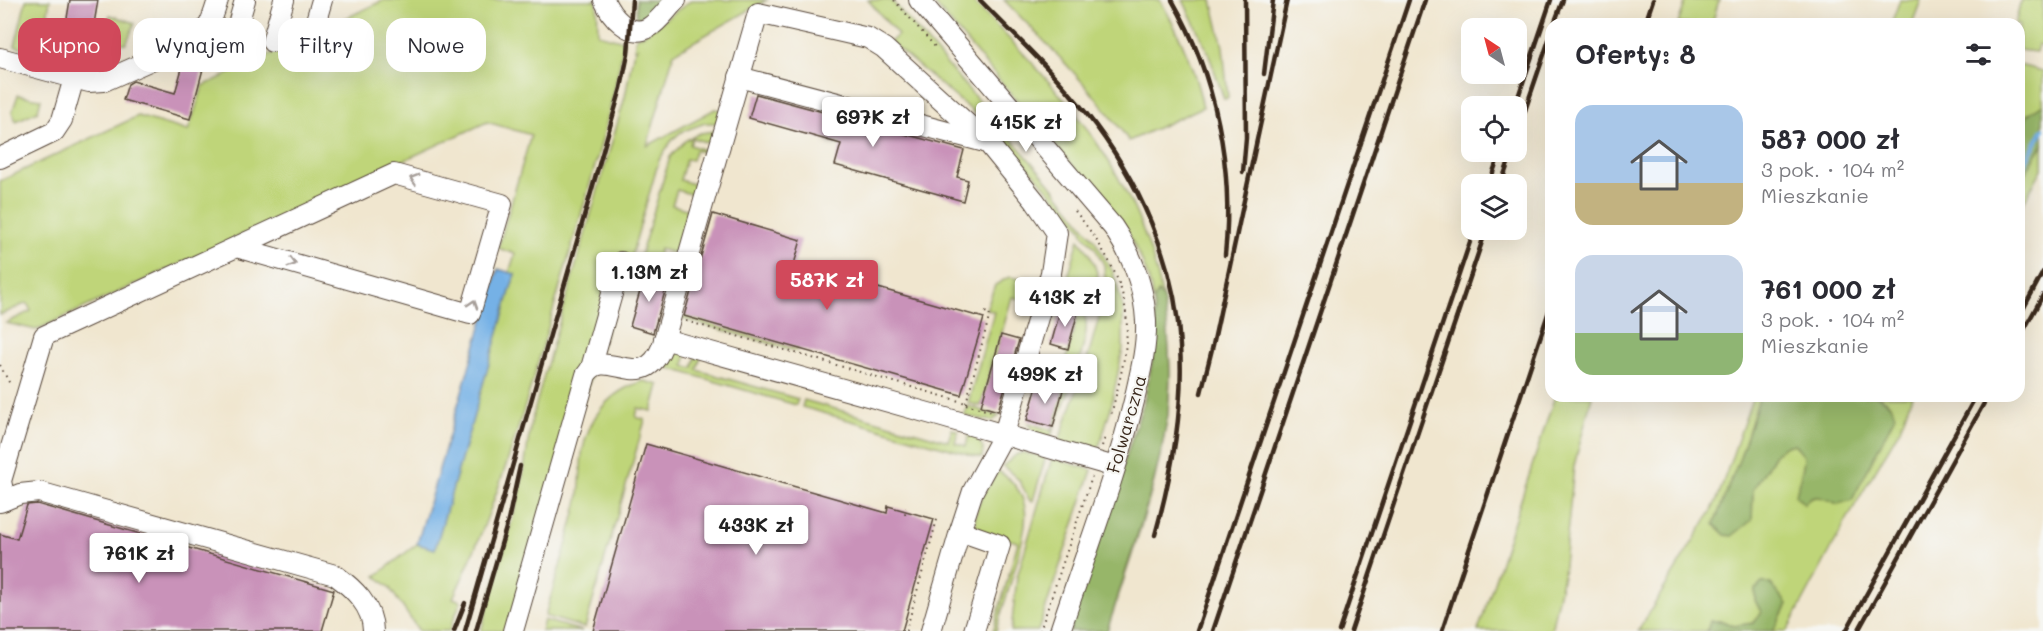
<!DOCTYPE html>
<html lang="pl">
<head>
<meta charset="utf-8">
<style>
  body { margin:0; font-family:Mali,sans-serif; background:#f2f2f3; color:#2b2b33; height:100vh; display:flex; flex-direction:column; font-size:22px; white-space:nowrap }
  * { box-sizing:border-box; margin:0 }
  p { font-size:20px; color:#7c7c81 }
  .icon { flex:none; width:33px; height:33px; fill:none; stroke:currentColor; stroke-width:2; stroke-linecap:round; stroke-linejoin:round }
  .map { position:relative; flex:1; overflow:hidden }
  .drawer { position:absolute; left:1545px; top:18px; width:480px; height:384px; display:flex; flex-direction:column; background:#fff; border-radius:18px; box-shadow:0 6px 24px #0002 }
  .drawer>* { flex:none }
  .guide { position:absolute; left:18px; top:18px; width:570px; height:54px; display:flex; gap:12px }
  .needle { width:39px; rotate:324deg }
  .tools { position:absolute; left:1461px; top:18px; display:grid; gap:12px }
  .tools a { display:grid; place-items:center; width:66px; height:66px; border-radius:12px; background:#fff; box-shadow:0 6px 24px #0002; font-size:30px }
  .price { position:absolute; translate:-50% -51px; padding:0 14px; border-radius:6px; background:#fff; color:#222; font-size:20px; line-height:39px; filter:drop-shadow(0 2px 3px #0008) }
  .price::after { content:''; position:absolute; left:50%; top:36px; width:18px; height:14px; margin-left:-9px; background:inherit; clip-path:polygon(0 0,100% 0,50% 100%) }
  .price.active { background:#d1495b; color:#fff }
  ul { padding:0; list-style:none }
  li { display:flex; align-items:center; gap:18px; height:150px; padding:0 30px }
  li span { display:grid; place-items:center; flex:none; width:168px; height:120px; border-radius:18px; color:#555 }
  li>.icon { margin-inline-start:auto }
  span .icon { width:72px; height:72px; fill:#fffc; stroke-width:1 }
  li b { font-size:26px }
  h2 { display:flex; justify-content:space-between; align-items:center; height:72px; padding:0 30px; font-size:26px }
  .tag { padding:0 21px; border-radius:18px; background:#fff; box-shadow:0 6px 24px #0002; font-size:21px; line-height:54px }
  .tag.active { background:#d1495b; color:#fff }
  .map>svg:first-child { display:block }
  .green { fill:#bfd579; stroke:#7d804c; stroke-width:1.5 }
  .forest { fill:#97b669; stroke:#697044; stroke-width:1.5 }
  .water { fill:#74b1e6; stroke:#586e82; stroke-width:1.5 }
  .lines { fill:none; stroke-linecap:round; stroke-linejoin:round }
  .stream { stroke:#74b1e6; stroke-width:4.5 }
  .building { fill:#c992b9 }
  .minor-casing { stroke:#564639; stroke-width:22 }
  .path { stroke:#564639; stroke-width:2; stroke-dasharray:1.5 4.5; stroke-linecap:butt }
  .minor { stroke:#fff; stroke-width:20 }
  .rail { stroke:#3b2a1e; stroke-width:4.5 }
  .oneway { stroke:#a79f9a }
  .labels { text-anchor:middle; dominant-baseline:central; stroke-width:4.5; stroke-linejoin:round; paint-order:stroke }
  .street-label { font-size:18px; fill:#3b2a1e; stroke:#f6f6f2 }
</style>
</head>
<body>
<div class="map">
<svg width="2043" height="631" viewBox="0 0 2043 631">
  <rect width="100%" height="100%" fill="#f6f6f2"/>
  <filter id="ink" filterUnits="userSpaceOnUse"><feTurbulence type="fractalNoise" baseFrequency=".0167" numOctaves="2"/><feDisplacementMap in="SourceGraphic" scale="12" xChannelSelector="R" yChannelSelector="G"/><feConvolveMatrix kernelMatrix="1 2 1 2 8 2 1 2 1" color-interpolation-filters="sRGB"/></filter>
  <filter id="wash" filterUnits="userSpaceOnUse"><feTurbulence type="fractalNoise" baseFrequency=".008" numOctaves="4" result="noise"/><feDisplacementMap in="SourceGraphic" scale="24" xChannelSelector="R" yChannelSelector="G"/><feGaussianBlur stdDeviation="1.35" result="paint"/><feColorMatrix in="noise" values="0 0 0 0 0 0 0 0 0 0 0 0 0 0 0 0 0 1.4 0 .05"/><feComposite in="paint" operator="in"/></filter>
  <g filter="url(#wash)">
    <rect width="100%" height="100%" fill="#f0e6cf"/>
    <g class="green">
      <path d="M26,0H50L42,48L34,51L15,46Z"/>
      <path d="M384,0H597L598,34L624,41C610,123 584,203 561,283C530,390 501,498 453,598L461,601L449,631H419L389,587L376,576L417,544L435,549L515,274L509,273L515,254L498,248L531,135L487,122L36,330L6,323L31,311L27,303L0,315V181L138,116L188,131L203,86Z"/>
      <path d="M692,0H767L674,53L647,146L715,109L722,110L718,123H705L681,132L672,140L659,160L629,264L506,631H481L521,489L531,423L544,375L625,97L633,54L637,48L634,49L636,37L644,34Z"/>
      <path d="M868,0H891L1048,181L1094,239L1113,272L1123,308V348L1111,407L1097,454L1058,443L1084,371L1106,292L1104,265L1095,248L1082,233L1083,231L1003,137L890,42L898,35Z"/>
      <path d="M931,0H971C1064,93 1145,178 1165,313C1170,347 1172,383 1167,417C1157,490 1129,561 1107,631H1069L1144,401C1161,331 1162,283 1120,221Z"/>
      <path d="M1004,0H1160C1180,34 1195,69 1203,107L1129,141C1093,89 1048,45 1004,0Z"/>
      <path d="M1183,0H1212L1223,47L1228,98L1224,99L1208,52Z"/>
      <path d="M1686,0H1719L1712,24H1678Z"/>
      <path d="M1900,0H1921L1912,24H1891Z"/>
      <path d="M2021,0H2043V46L2038,44L2036,52L2019,50V24H2015Z"/>
      <path d="M110,15L135,23L126,44L104,39Z"/>
      <path d="M2019,65L2043,71V104L2028,115L2019,137Z"/>
      <path d="M18,95L41,99L38,111L16,121L12,112Z"/>
      <path d="M716,131L712,144L692,138L690,145L710,152L709,154L695,150L692,160L686,159L680,180L700,186L697,196L677,190L672,205L693,211L680,255L660,249L653,271L637,267L670,157L686,140L700,133Z"/>
      <path d="M2043,144V167L2019,211L2020,180Z"/>
      <path d="M1079,239C1093,255 1108,288 1092,308L1083,291L1068,277Z"/>
      <path d="M1009,277C1024,278 1033,287 1033,302L1012,297L981,406L968,403L994,312L986,309L995,285Z"/>
      <path d="M1066,286C1076,296 1084,307 1086,321C1089,348 1060,413 1049,441L1036,436L1028,423L1052,430L1064,388L1059,386L1078,313L1059,307Z"/>
      <path d="M682,315L798,348L797,351L683,319Z"/>
      <path d="M678,351L687,353L684,366L693,368L696,356L701,357L697,370L798,399L796,405L665,367L667,358Z"/>
      <path d="M644,381L659,385L652,411L638,408L636,417L645,420L585,628L545,616C556,578 569,539 578,500C581,485 580,470 582,454C588,418 608,391 644,381Z"/>
      <path d="M1555,396H1592L1574,466L1563,575L1551,631H1478Z"/>
      <path d="M1753,396H1760L1741,455L1752,520L1753,490L1775,454L1786,445L1794,444L1804,456V468L1798,484L1804,504C1814,491 1826,499 1838,504L1893,409L1887,401L1878,396H1912L1900,429L1851,512L1787,631H1773L1787,604L1769,583H1762L1755,600L1761,612L1753,623L1734,626L1722,621H1711L1707,631H1638L1711,512L1718,497Z"/>
      <path d="M804,400L948,441L952,429L958,431L955,443L966,446L969,434L979,440L983,449L982,458L802,407Z"/>
      <path d="M968,406L999,416L992,421L964,416Z"/>
      <path d="M1023,453L1046,456L1033,501H1030L1019,480L1003,466L1017,454Z"/>
      <path d="M1052,458L1092,470L1038,631H1011L1017,577Z"/>
      <path d="M998,471C1012,479 1022,491 1025,508C1030,532 1003,604 996,631H993L1018,542C1007,539 991,537 981,531C964,520 990,482 998,471Z"/>
      <path d="M544,620L582,631H541Z"/>
    </g>
    <g class="forest">
      <path d="M636,0H662L642,17L636,19Z"/>
      <path d="M2043,104V144L2019,183V137L2027,115Z"/>
      <path d="M1158,292L1163,298L1168,332L1170,373L1168,415L1161,452L1152,488L1107,631H1071L1072,623L1144,401L1154,354L1156,329L1154,300Z"/>
      <path d="M1760,396H1877C1887,401 1892,405 1895,416L1852,500L1838,504C1825,499 1814,491 1804,504L1796,496C1798,482 1804,470 1804,456L1794,444L1786,446L1775,454L1753,490L1752,520L1732,536L1725,535L1714,524L1741,455Z"/>
      <path d="M1762,583H1770L1787,604L1773,631H1707L1710,621H1722L1734,626L1754,623L1761,612L1755,600V590Z"/>
    </g>
    <path class="water" d="M498,269L515,274L435,549L417,544Z"/>
    <g class="lines">
      <path class="stream" d="M2019,169L2026,161L2043,129"/>
    </g>
    <g id="blocks">
      <g class="building">
        <path d="M70,0H98L87,66L60,61Z"/>
        <path d="M188,57L205,61L190,119L123,100L128,84L133,81L175,93L185,58Z"/>
        <path d="M756,94L964,150L957,177L968,180L963,201L835,165L841,144L749,118Z"/>
        <path d="M713,214L801,240L790,278L839,292L843,278L984,318L961,395L684,316Z"/>
        <path d="M645,274L668,281L653,333L630,326Z"/>
        <path d="M1061,308L1078,312L1068,349L1051,344Z"/>
        <path d="M1001,335L1019,340L998,411L981,406Z"/>
        <path d="M1038,383L1063,390L1053,427L1027,420Z"/>
        <path d="M646,444L887,513L888,506L934,519L902,631H593Z"/>
        <path d="M37,504L334,590L322,631H0V534L17,539L27,505Z"/>
      </g>
    </g>
  </g>
  <g filter="url(#ink)">
    <use href="#blocks" fill-opacity="0" stroke="#564639" stroke-width="1.5"/>
    <g class="lines">
      <defs>
        <g id="minor">
          <path d="M604,0C611,16 629,38 648,28C659,22 667,9 676,0"/>
          <path d="M919,0L1113,227C1132,255 1144,286 1146,321C1147,348 1140,374 1134,401C1115,479 1085,555 1060,631"/>
          <path d="M313,31L322,0"/>
          <path d="M272,42L284,0"/>
          <path d="M232,45L245,0"/>
          <path d="M0,58L89,82L104,81L196,40C210,29 213,16 218,0"/>
          <path d="M739,77L985,142"/>
          <path d="M0,158L54,132L62,120L74,78"/>
          <path d="M664,339L939,416L1115,467"/>
          <path d="M591,368L621,262"/>
          <path d="M5,500L1,481L44,336L394,174L502,204L470,314L236,247"/>
          <path d="M0,502L20,494L39,492L335,575C353,588 373,606 373,631"/>
          <path d="M513,631L586,375C605,344 642,396 662,347L758,13L868,38L884,48L987,142L1035,201L1057,233L1051,273L1004,434L973,491L960,531L1000,545L974,631"/>
          <path d="M931,631L960,531"/>
        </g>
      </defs>
      <use href="#minor" class="minor-casing"/>
      <g class="path">
        <path d="M894,0L937,49"/>
        <path d="M1075,211C1105,249 1132,290 1126,342C1124,366 1117,391 1111,415"/>
        <path d="M686,321L966,403V405"/>
        <path d="M0,365L11,386"/>
        <path d="M966,403L990,314L985,312"/>
        <path d="M966,404L992,412"/>
        <path d="M1102,446L1106,435"/>
        <path d="M905,514L906,508"/>
        <path d="M906,631L938,516"/>
        <path d="M1040,631L1092,477"/>
      </g>
      <use href="#minor" class="minor"/>
      <g class="rail">
        <path d="M980,0C1016,37 1054,72 1086,113C1138,178 1176,262 1180,346C1184,410 1172,474 1155,535"/>
        <path d="M1172,0C1216,76 1234,168 1225,255"/>
        <path d="M1554,24L1563,0"/>
        <path d="M1645,24L1653,0"/>
        <path d="M1264,74L1273,0"/>
        <path d="M1515,106L1551,0"/>
        <path d="M1516,137L1551,34"/>
        <path d="M1243,172L1246,138L1245,0"/>
        <path d="M1489,184L1500,152"/>
        <path d="M1501,184L1512,152"/>
        <path d="M2019,317L2043,272"/>
        <path d="M2019,339L2043,295"/>
        <path d="M1201,393L1213,345L1287,0"/>
        <path d="M454,631L465,603"/>
        <path d="M465,631L621,88L628,54L632,0"/>
        <path d="M476,631L508,521L520,466"/>
        <path d="M1197,631L1409,0"/>
        <path d="M1213,631L1425,0"/>
        <path d="M1339,631L1474,230"/>
        <path d="M1351,631L1486,230"/>
        <path d="M1442,631L1551,305"/>
        <path d="M1846,631L1976,396"/>
        <path d="M1858,631L1988,396"/>
      </g>
    </g>
    <defs><path id="oneway-chevron" d="M-2-3.5L2.5 0L-2 3.5" fill="none" stroke-width="1.6" stroke-linecap="round" stroke-linejoin="round" transform="scale(1.5)"/></defs>
    <g class="oneway">
      <use href="#oneway-chevron" transform="translate(414 179) rotate(-164)"/>
      <use href="#oneway-chevron" transform="translate(292 263) rotate(16)"/>
      <use href="#oneway-chevron" transform="translate(473 304) rotate(-72)"/>
    </g>
  </g>
  <g class="labels">
    <g class="street-label">
      <text transform="translate(1126 424) rotate(-74)">Folwarczna</text>
    </g>
  </g>
</svg>
<div class="tools">
<a><svg class="needle" viewBox="-14 -14 28 28"><path d="M0-13l5 13h-10z" fill="#e53935"/><path d="M0 13l5-13h-10z" fill="#7c7c81"/></svg></a>
<a><svg class="icon" aria-label="locate" viewBox="0 0 24 24"><circle cx="12" cy="12" r="6"/><path d="M12 2v4M12 18v4M2 12h4M18 12h4"/></svg></a>
<a><svg class="icon" aria-label="layers" viewBox="0 0 24 24"><path d="M12 4l9 5-9 5-9-5zM3 14l9 5 9-5"/></svg></a>
</div>
<b class="price" style="left:873px;top:148px">697K zł</b>
<b class="price" style="left:1026px;top:153px">415K zł</b>
<b class="price" style="left:649px;top:303px">1.13M zł</b>
<b class="price active" style="left:827px;top:311px">587K zł</b>
<b class="price" style="left:1065px;top:328px">413K zł</b>
<b class="price" style="left:1045px;top:405px">499K zł</b>
<b class="price" style="left:756px;top:556px">433K zł</b>
<b class="price" style="left:139px;top:584px">761K zł</b>
<div class="guide">
<a class="tag active">Kupno</a>
<a class="tag">Wynajem</a>
<a class="tag">Filtry</a>
<a class="tag">Nowe</a>
</div>
<section class="drawer">
<h2>Oferty: 8<svg class="icon" aria-label="filters" viewBox="0 0 24 24"><path d="M4 7h16M4 17h16"/><circle cx="9" cy="7" r="2"/><circle cx="15" cy="17" r="2"/></svg></h2>
<ul>
<li><span style="background:linear-gradient(#a9c7e8 65%,#c2b280 0)"><svg class="icon" aria-label="home" viewBox="0 0 24 24"><path d="M3 11l9-7 9 7M6 9v11h12V9"/></svg></span><div><b>587 000 zł</b><p>3 pok. · 104 m²</p><p>Mieszkanie</p></div></li>
<li><span style="background:linear-gradient(#c9d6e8 65%,#8fb573 0)"><svg class="icon" aria-label="home" viewBox="0 0 24 24"><path d="M3 11l9-7 9 7M6 9v11h12V9"/></svg></span><div><b>761 000 zł</b><p>3 pok. · 104 m²</p><p>Mieszkanie</p></div></li>
</ul>
</section>
</div>
</body>
</html>
